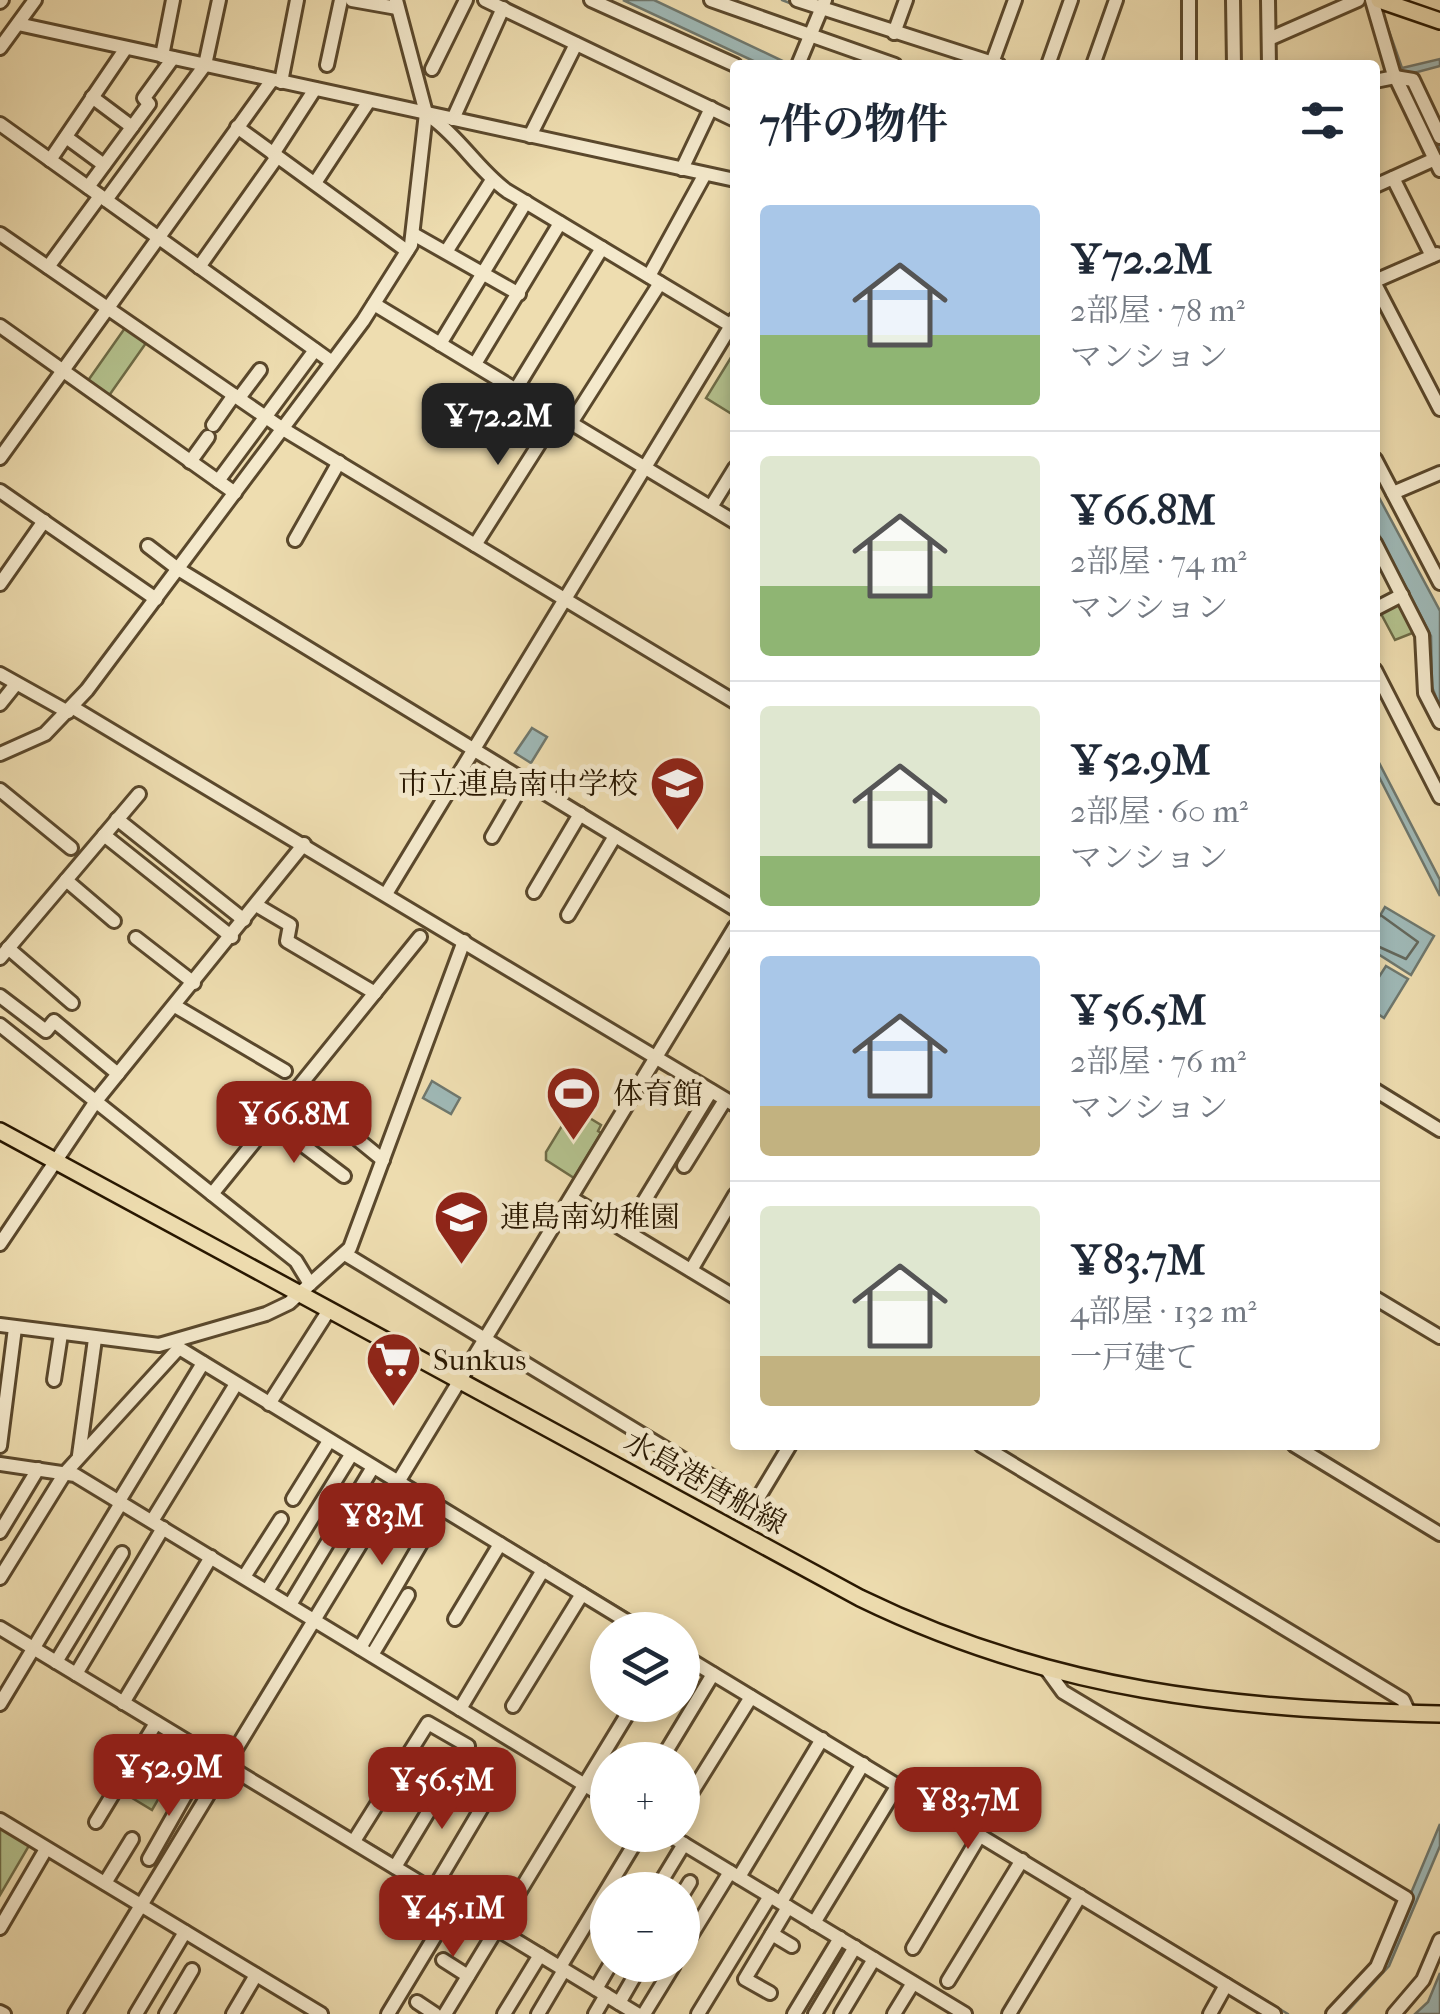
<!DOCTYPE html>
<html lang="ja">
<head>
<meta charset="utf-8">
<style>
  body { margin:0; font-family:"IM FELL French Canon","Noto Serif JP",serif; background:#f2f2f3; color:#1f2937; height:100vh; display:flex; flex-direction:column; font-size:38px; white-space:nowrap }
  * { box-sizing:border-box; margin:0 }
  p { font-size:32px; color:#747a83 }
  .icon { flex:none; width:55px; height:55px; fill:none; stroke:currentColor; stroke-width:2; stroke-linecap:round; stroke-linejoin:round }
  .map { position:relative; flex:1; overflow:hidden }
  .side { position:absolute; left:730px; top:60px; width:650px; height:1390px; display:flex; flex-direction:column; background:#fff; border-radius:10px; box-shadow:0 5px 15px #0003 }
  .side>* { flex:none }
  .buttons { position:absolute; left:590px; top:1612px; display:grid; gap:20px }
  .buttons a { display:grid; place-items:center; width:110px; height:110px; border-radius:50%; background:#fff; box-shadow:0 5px 15px #0003; font-size:50px }
  .price { position:absolute; translate:-50% -85px; padding:0 22px; border-radius:20px; background:#8f2418; color:#fff; font-size:32px; line-height:65px; filter:drop-shadow(0 2px 5px #0008) }
  .price::after { content:''; position:absolute; left:50%; top:60px; width:30px; height:22px; margin-left:-15px; background:inherit; clip-path:polygon(0 0,100% 0,50% 100%) }
  .price.selected { background:#222; color:#fff }
  ul { padding:0; list-style:none }
  li { display:flex; align-items:center; gap:30px; height:250px; padding:0 30px }
  li+li { border-top:2px solid #e0e1e3 }
  li span { display:grid; place-items:center; flex:none; width:280px; height:200px; border-radius:10px; color:#555 }
  li>.icon { margin-inline-start:auto }
  span .icon { width:120px; height:120px; fill:#fffc; stroke-width:1 }
  li b { font-size:42px }
  h2 { display:flex; justify-content:space-between; align-items:center; height:120px; padding:0 30px; font-size:42px }
  .map>svg:first-child { display:block }
  .green { fill:#b4c28e; stroke:#6e6c47; stroke-width:2.5 }
  .water { fill:#9fb9b7; stroke:#6f786e; stroke-width:2.5 }
  .lines { fill:none; stroke-linecap:round; stroke-linejoin:round }
  .shore { stroke:#64685c; stroke-width:2.5 }
  .stream { stroke:#6f786e; stroke-width:2.5 }
  .minor-casing { stroke:#5a482c; stroke-width:18 }
  .major-casing { stroke:#281700; stroke-width:20 }
  .minor { stroke:#f4e9cc; stroke-width:12 }
  .major { stroke:#eeddb0; stroke-width:15 }
  .labels { text-anchor:middle; dominant-baseline:central; stroke-width:10; stroke-linejoin:round; paint-order:stroke }
  .poi-label { font-size:30px; fill:#281700; stroke:#f4e9cc; text-anchor:start }
  .street-label { font-size:30px; fill:#281700; stroke:#f4e9cc }
</style>
</head>
<body>
<div class="map">
<svg width="1440" height="2014" viewBox="0 0 1440 2014">
  <rect width="100%" height="100%" fill="#eeddb0"/>
  <filter id="stains"><feTurbulence type="fractalNoise" baseFrequency=".002" numOctaves="4"/><feColorMatrix values="0 0 0 0 .2 0 0 0 0 .09 0 0 0 0 .02 0 0 0 .5 -.17"/></filter>
  <radialGradient id="worn" r=".72"><stop offset=".6" stop-color="#630" stop-opacity="0"/><stop offset="1" stop-color="#630" stop-opacity=".3"/></radialGradient>
  <g class="green">
    <path d="M125,328L146,343L108,397L87,382Z"/>
    <path d="M735,351V416L706,398Z"/>
    <path d="M1401,603L1415,632L1395,640L1379,610Z"/>
    <path d="M571,1111H578L601,1125L598,1131L601,1133L574,1178L546,1160V1152Z"/>
    <path d="M154,1729L189,1746L152,1810L119,1790Z"/>
    <path d="M0,1825L30,1844L0,1895Z"/>
  </g>
  <g class="water">
    <path d="M623,0H654L791,65H762Z"/>
    <path d="M1383,14L1402,68L1440,59V66L1406,75L1440,147V164L1395,69Z"/>
    <path d="M1375,490L1440,611V707L1432,687L1431,636L1375,527Z"/>
    <path d="M532,728L547,737L531,763L515,753Z"/>
    <path d="M1375,755L1440,880V896L1375,769Z"/>
    <path d="M1385,907L1434,936L1411,975L1375,952V924Z"/>
    <path d="M1386,966L1408,979L1384,1018L1375,1012V983Z"/>
    <path d="M432,1081L460,1098L451,1114L423,1098Z"/>
    <path d="M1440,1824V1846L1389,1966L1345,2014H1336L1380,1967Z"/>
    <path d="M1440,1973V2014H1415L1428,2002Z"/>
  </g>
  <g class="lines">
    <path class="shore" d="M1375,911L1418,942L1406,959L1375,945"/>
    <g class="stream">
      <path d="M782,0L795,5"/>
      <path d="M826,16L890,36"/>
      <path d="M188,1346L268,1394"/>
      <path d="M279,1401L396,1472"/>
      <path d="M407,1479L656,1630"/>
      <path d="M0,1621L33,1640"/>
      <path d="M40,1645L54,1653"/>
      <path d="M682,1647L1288,2014"/>
      <path d="M83,1670L123,1695"/>
      <path d="M130,1699L226,1756"/>
      <path d="M233,1761L354,1834"/>
      <path d="M361,1838L393,1857"/>
      <path d="M404,1864L431,1881"/>
      <path d="M442,1887L495,1920"/>
      <path d="M506,1926L559,1958"/>
      <path d="M566,1963L594,1979"/>
      <path d="M605,1986L619,1995"/>
      <path d="M626,1999L641,2008"/>
    </g>
    <defs>
      <g id="minor">
        <path d="M352,0L397,8"/>
        <path d="M485,0L735,120"/>
        <path d="M591,0L735,65"/>
        <path d="M711,0L895,65"/>
        <path d="M797,0L999,65"/>
        <path d="M1233,0L1234,65"/>
        <path d="M1268,0L1269,65"/>
        <path d="M1372,0L1393,72L1440,170"/>
        <path d="M0,2L2,0"/>
        <path d="M18,24L735,180"/>
        <path d="M894,33L906,0"/>
        <path d="M1269,39L1358,0"/>
        <path d="M0,48L35,0"/>
        <path d="M162,56L173,0"/>
        <path d="M992,63L1015,0"/>
        <path d="M327,65L341,0"/>
        <path d="M798,65L825,0"/>
        <path d="M1048,65L1071,0"/>
        <path d="M1093,65L1116,0"/>
        <path d="M1189,65V0"/>
        <path d="M432,69L466,0"/>
        <path d="M1375,81L1395,77L1413,80L1440,137"/>
        <path d="M281,82L297,0"/>
        <path d="M92,97L132,127"/>
        <path d="M432,118C461,139 478,170 507,191L735,328"/>
        <path d="M453,119L503,8"/>
        <path d="M0,124L332,362"/>
        <path d="M237,127L407,251"/>
        <path d="M530,136L576,44"/>
        <path d="M66,137L104,165"/>
        <path d="M273,154L315,89"/>
        <path d="M50,160L126,48"/>
        <path d="M682,169L711,108"/>
        <path d="M1393,178L1432,256"/>
        <path d="M315,183L369,101"/>
        <path d="M1375,186L1435,159"/>
        <path d="M88,187L149,104L144,98L173,58"/>
        <path d="M106,200L205,65L219,0"/>
        <path d="M0,234L283,429L735,702"/>
        <path d="M415,235L519,294"/>
        <path d="M446,252L492,180"/>
        <path d="M48,267L100,196"/>
        <path d="M199,267L277,157"/>
        <path d="M649,276L705,174"/>
        <path d="M1375,281L1437,254"/>
        <path d="M1375,284L1440,409"/>
        <path d="M374,304L735,522"/>
        <path d="M0,326L235,493"/>
        <path d="M440,344L526,202"/>
        <path d="M475,364L560,223"/>
        <path d="M516,389L602,248"/>
        <path d="M239,398L260,370"/>
        <path d="M571,423L660,283"/>
        <path d="M213,425L234,395"/>
        <path d="M0,458L272,80"/>
        <path d="M1375,459L1440,583"/>
        <path d="M190,462L208,437"/>
        <path d="M218,481L315,350"/>
        <path d="M0,491L156,599"/>
        <path d="M1393,493L1440,473"/>
        <path d="M711,507L735,468"/>
        <path d="M295,540L339,462"/>
        <path d="M1375,543L1422,635L1425,693L1440,722"/>
        <path d="M475,545L548,430L542,425L550,411"/>
        <path d="M148,546L178,569L735,909"/>
        <path d="M0,584L44,521"/>
        <path d="M1375,609L1402,595"/>
        <path d="M1375,670L1440,797"/>
        <path d="M0,674L68,712"/>
        <path d="M0,704L16,684"/>
        <path d="M72,707L735,1105"/>
        <path d="M0,754L45,734L87,690L363,321L411,245L426,113L396,0"/>
        <path d="M0,790L71,848"/>
        <path d="M117,819L244,920"/>
        <path d="M104,835L232,937"/>
        <path d="M492,837L525,780"/>
        <path d="M66,880L114,921"/>
        <path d="M534,892L580,814"/>
        <path d="M386,894L735,319"/>
        <path d="M256,905L290,925L287,941L375,993"/>
        <path d="M568,915L615,836"/>
        <path d="M136,938L194,983"/>
        <path d="M8,948L72,1003"/>
        <path d="M0,958L139,794"/>
        <path d="M0,996L46,1031L54,1021L118,1074"/>
        <path d="M175,1006L285,1071"/>
        <path d="M0,1025L296,1261L310,1284"/>
        <path d="M1375,1090L1440,1130"/>
        <path d="M229,1097L271,1121L344,1176"/>
        <path d="M318,1107L383,1160"/>
        <path d="M684,1166L725,1100"/>
        <path d="M212,1194L420,937"/>
        <path d="M571,1198L735,1297"/>
        <path d="M626,1231L711,1091"/>
        <path d="M0,1244L96,1101L304,844"/>
        <path d="M345,1254L755,1503L790,1445"/>
        <path d="M691,1270L735,1195"/>
        <path d="M1375,1298L1440,1337"/>
        <path d="M0,1325L159,1345L266,1314L289,1303L350,1248L464,941"/>
        <path d="M179,1348L641,1630"/>
        <path d="M54,1380L61,1334"/>
        <path d="M269,1404L329,1310"/>
        <path d="M981,1445L1403,1700L1409,1713"/>
        <path d="M1294,1445L1440,1534"/>
        <path d="M0,1446L15,1328"/>
        <path d="M79,1455L95,1339"/>
        <path d="M0,1464L75,1475L608,1799"/>
        <path d="M293,1499L329,1441"/>
        <path d="M119,1501L203,1363"/>
        <path d="M152,1521L236,1384"/>
        <path d="M0,1532L38,1469"/>
        <path d="M244,1577L281,1519"/>
        <path d="M0,1578L65,1473L179,1348L177,1343"/>
        <path d="M267,1591L351,1455"/>
        <path d="M290,1605L373,1467"/>
        <path d="M455,1619L500,1544"/>
        <path d="M0,1628L637,2014"/>
        <path d="M360,1648L441,1509"/>
        <path d="M372,1655L408,1595"/>
        <path d="M682,1655L1274,2014"/>
        <path d="M56,1662L122,1553"/>
        <path d="M1047,1670L1063,1692L1406,1898L1377,1967L1333,2014"/>
        <path d="M76,1674L163,1528"/>
        <path d="M123,1703L211,1557"/>
        <path d="M0,1704L121,1503"/>
        <path d="M513,1706L582,1594"/>
        <path d="M460,1709L543,1570"/>
        <path d="M661,1760L713,1674"/>
        <path d="M682,1808L751,1697"/>
        <path d="M0,1820L321,2014"/>
        <path d="M96,1822L156,1723"/>
        <path d="M669,1835L965,2014"/>
        <path d="M354,1841L428,1723L468,1746L395,1867"/>
        <path d="M149,1859L209,1753"/>
        <path d="M739,1877L822,1739"/>
        <path d="M105,1883L132,1839"/>
        <path d="M433,1890L484,1804"/>
        <path d="M656,1890L684,1844"/>
        <path d="M682,1895L690,1882"/>
        <path d="M781,1902L863,1764"/>
        <path d="M814,1923L898,1785"/>
        <path d="M0,1928L46,1849"/>
        <path d="M772,1934L792,1946"/>
        <path d="M913,1948L980,1835"/>
        <path d="M682,1950L730,1872"/>
        <path d="M443,1960L468,1976"/>
        <path d="M560,1967L635,1843"/>
        <path d="M948,1981L1022,1860"/>
        <path d="M596,1989L610,1965"/>
        <path d="M770,1993L745,1979L788,1907"/>
        <path d="M417,2002L435,2014"/>
        <path d="M619,2003L641,1965"/>
        <path d="M0,2012L4,2014"/>
        <path d="M75,2014L735,927"/>
        <path d="M136,2014L185,1932"/>
        <path d="M166,2014L192,1970"/>
        <path d="M233,2014L256,1975"/>
        <path d="M388,2014L455,1903"/>
        <path d="M445,2014L633,1705"/>
        <path d="M504,2014L540,1955"/>
        <path d="M538,2014L564,1970"/>
        <path d="M595,2014L606,1995"/>
        <path d="M644,2014L674,1965"/>
        <path d="M698,2014L770,1896"/>
        <path d="M794,2014L840,1938"/>
        <path d="M815,2014L855,1947"/>
        <path d="M841,2014L874,1959"/>
        <path d="M894,2014L913,1983"/>
        <path d="M1009,2014L1080,1896"/>
        <path d="M1210,2014L1226,1985"/>
        <path d="M1394,2014L1423,1980L1440,1940"/>
      </g>
      <g id="major">
        <path d="M1379,0L1440,21"/>
        <path d="M0,1131L860,1598C1053,1692 1230,1709 1440,1714"/>
      </g>
    </defs>
    <use href="#minor" class="minor-casing"/>
    <use href="#major" class="major-casing"/>
    <use href="#minor" class="minor"/>
    <use href="#major" class="major"/>
  </g>
  <defs>
    <symbol id="school-pin" viewBox="-11 -11 22 30"><path d="M0 17L-7.5 6A9.5 9.5 0 1 1 7.5 6Z" fill="#8f2418" stroke="#f4e9cc"/><path d="M0-5L7-2L0 1L-7-2ZM-4 1L0 2.5L4 1V4Q0 6-4 4Z" fill="#fff"/></symbol>
    <symbol id="stadium-pin" viewBox="-11 -11 22 30"><path d="M0 17L-7.5 6A9.5 9.5 0 1 1 7.5 6Z" fill="#8f2418" stroke="#f4e9cc"/><path d="M0-5a6.5 5 0 1 0 0 10a6.5 5 0 1 0 0-10ZM-3.5-1.8h7v3.6h-7Z" fill="#fff"/></symbol>
    <symbol id="supermarket-pin" viewBox="-11 -11 22 30"><path d="M0 17L-7.5 6A9.5 9.5 0 1 1 7.5 6Z" fill="#8f2418" stroke="#f4e9cc"/><path d="M-6-5.5h2.5l.6 2H6L4.5 2H-2.5L-4.4-4H-6ZM-1.5 3.2a1.3 1.3 0 1 0 .1 0ZM3 3.2a1.3 1.3 0 1 0 .1 0Z" fill="#fff"/></symbol>
  </defs>
  <g fill-rule="evenodd">
    <use href="#school-pin" x="646" y="752" width="63" height="86"/>
    <use href="#stadium-pin" x="542" y="1062" width="63" height="86"/>
    <use href="#school-pin" x="430" y="1186" width="63" height="86"/>
    <use href="#supermarket-pin" x="362" y="1328" width="63" height="86"/>
  </g>
  <g class="labels">
    <g class="poi-label">
      <text x="638" y="784" text-anchor="end">市立連島南中学校</text>
      <text x="613" y="1094">体育館</text>
      <text x="500" y="1217">連島南幼稚園</text>
      <text x="433" y="1360">Sunkus</text>
    </g>
    <g class="street-label">
      <text transform="translate(705 1483) rotate(29)">水島港唐船線</text>
    </g>
  </g>
  <rect width="100%" height="100%" filter="url(#stains)"/>
  <rect width="100%" height="100%" fill="url(#worn)"/>
</svg>
<div class="buttons">
<a><svg class="icon" aria-label="layers" viewBox="0 0 24 24"><path d="M12 4l9 5-9 5-9-5zM3 14l9 5 9-5"/></svg></a>
<a>+</a>
<a>−</a>
</div>
<b class="price selected" style="left:498px;top:468px">¥72.2M</b>
<b class="price" style="left:294px;top:1166px">¥66.8M</b>
<b class="price" style="left:382px;top:1568px">¥83M</b>
<b class="price" style="left:169px;top:1819px">¥52.9M</b>
<b class="price" style="left:442px;top:1832px">¥56.5M</b>
<b class="price" style="left:968px;top:1852px">¥83.7M</b>
<b class="price" style="left:453px;top:1960px">¥45.1M</b>
<section class="side">
<h2>7件の物件<svg class="icon" aria-label="filters" viewBox="0 0 24 24"><path d="M4 7h16M4 17h16"/><circle cx="9" cy="7" r="2"/><circle cx="15" cy="17" r="2"/></svg></h2>
<ul>
<li><span style="background:linear-gradient(#a9c7e8 65%,#8fb573 0)"><svg class="icon" aria-label="home" viewBox="0 0 24 24"><path d="M3 11l9-7 9 7M6 9v11h12V9"/></svg></span><div><b>¥72.2M</b><p>2部屋 · 78 m²</p><p>マンション</p></div></li>
<li><span style="background:linear-gradient(#dfe7d0 65%,#8fb573 0)"><svg class="icon" aria-label="home" viewBox="0 0 24 24"><path d="M3 11l9-7 9 7M6 9v11h12V9"/></svg></span><div><b>¥66.8M</b><p>2部屋 · 74 m²</p><p>マンション</p></div></li>
<li><span style="background:linear-gradient(#dfe7d0 75%,#8fb573 0)"><svg class="icon" aria-label="home" viewBox="0 0 24 24"><path d="M3 11l9-7 9 7M6 9v11h12V9"/></svg></span><div><b>¥52.9M</b><p>2部屋 · 60 m²</p><p>マンション</p></div></li>
<li><span style="background:linear-gradient(#a9c7e8 75%,#c2b280 0)"><svg class="icon" aria-label="home" viewBox="0 0 24 24"><path d="M3 11l9-7 9 7M6 9v11h12V9"/></svg></span><div><b>¥56.5M</b><p>2部屋 · 76 m²</p><p>マンション</p></div></li>
<li><span style="background:linear-gradient(#dfe7d0 75%,#c2b280 0)"><svg class="icon" aria-label="home" viewBox="0 0 24 24"><path d="M3 11l9-7 9 7M6 9v11h12V9"/></svg></span><div><b>¥83.7M</b><p>4部屋 · 132 m²</p><p>一戸建て</p></div></li>
</ul>
</section>
</div>
</body>
</html>
